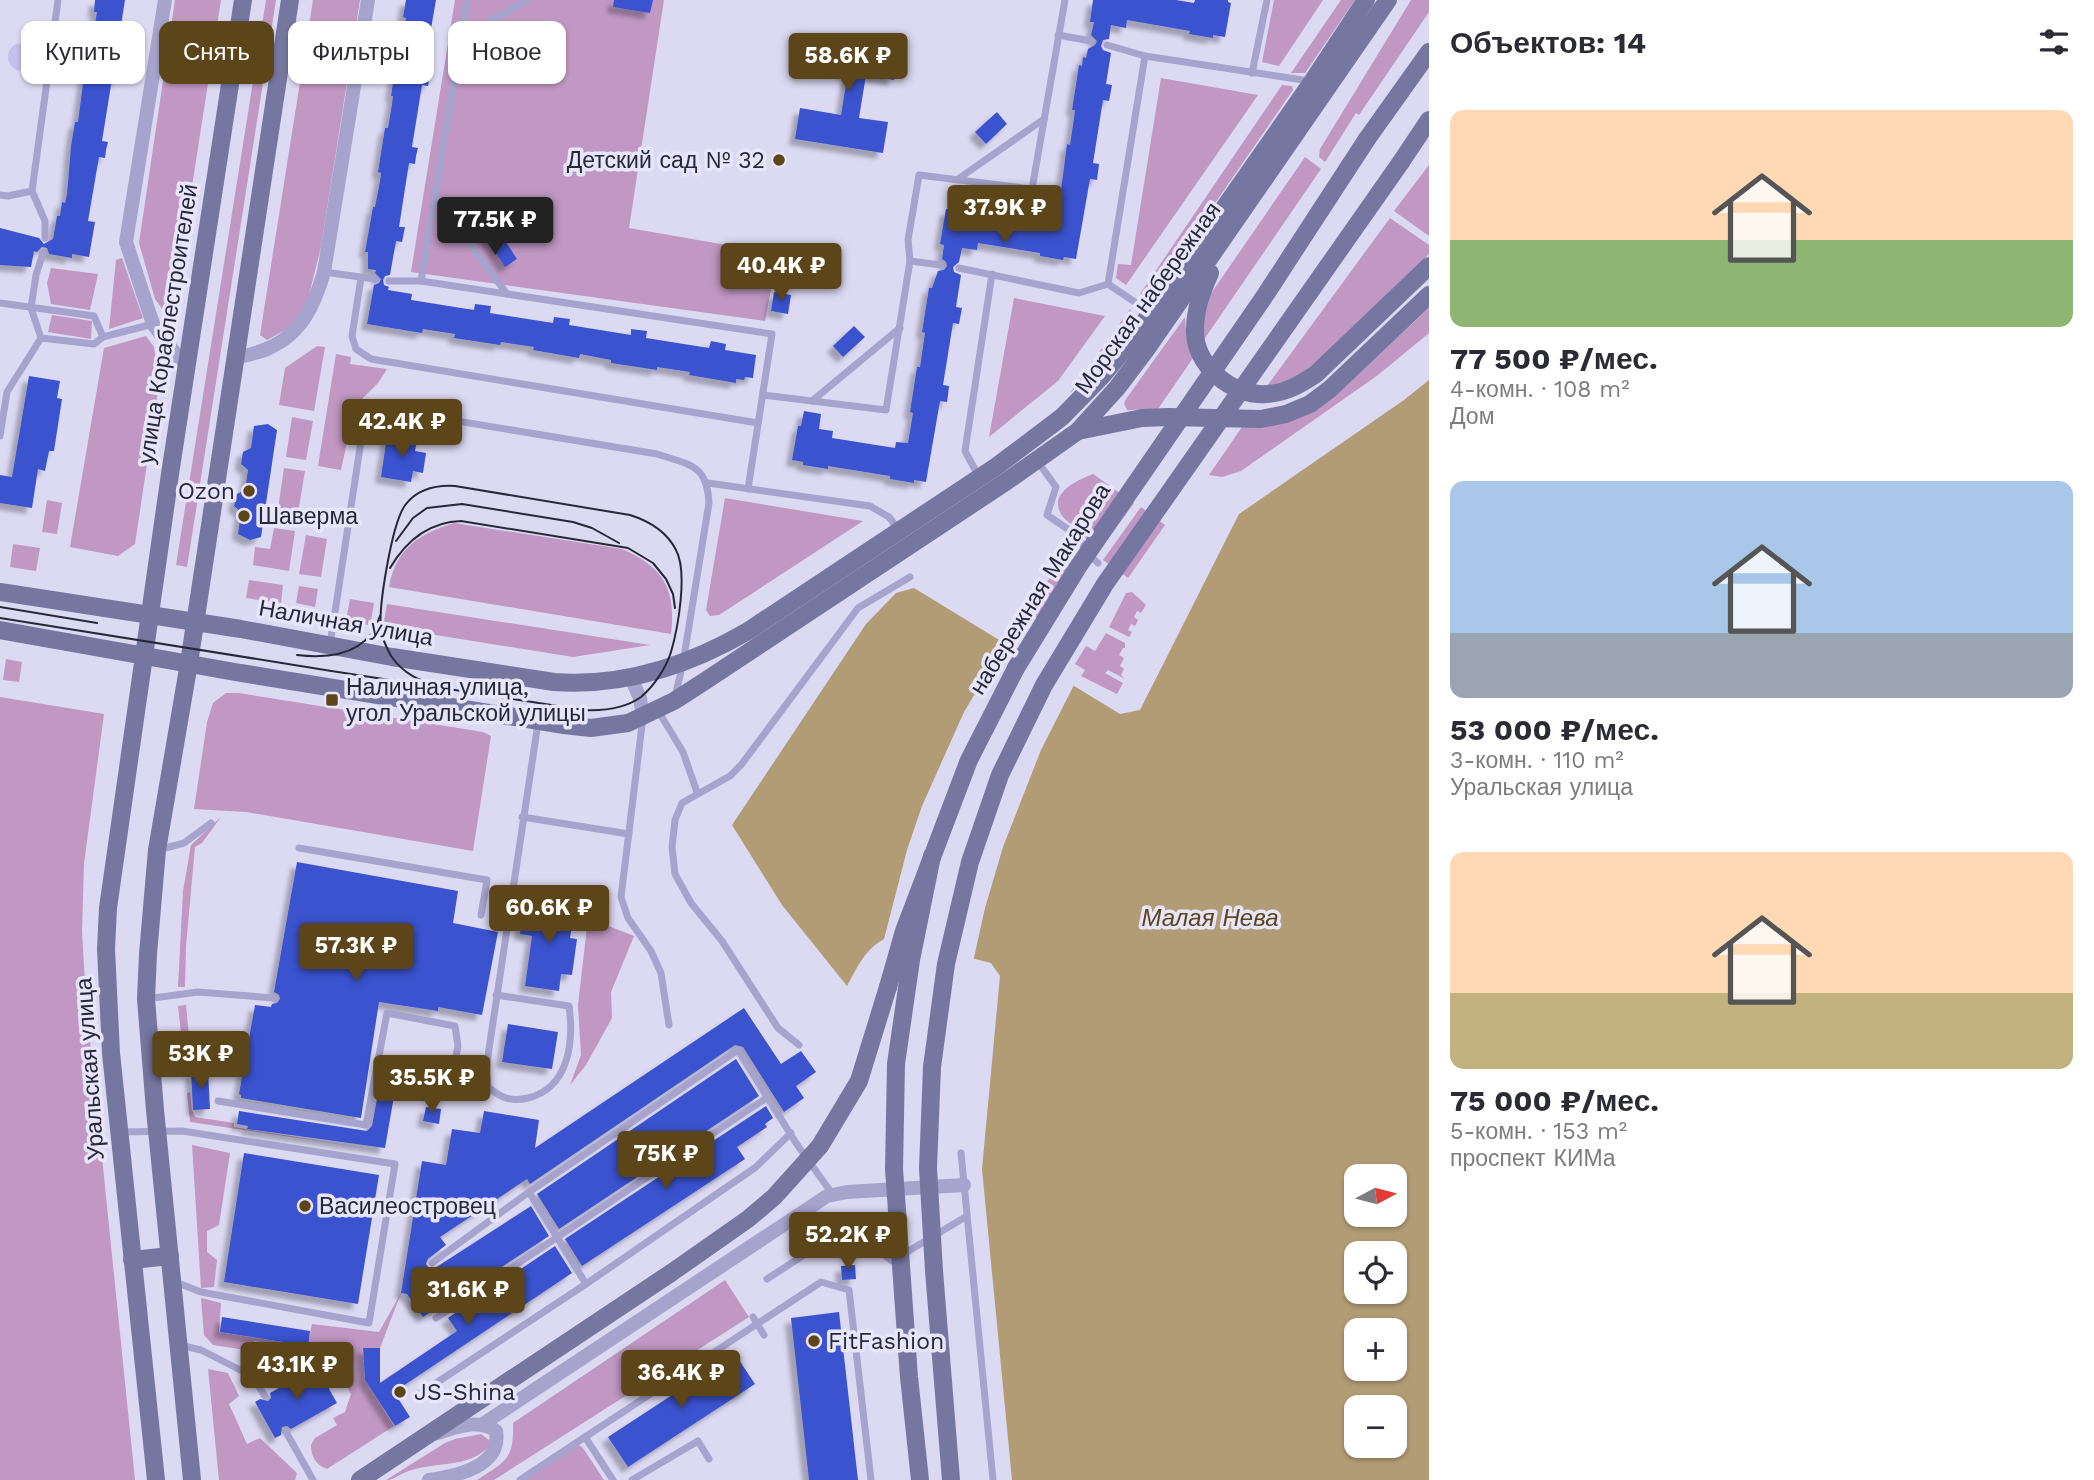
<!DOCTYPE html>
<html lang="ru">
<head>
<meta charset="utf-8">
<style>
  body { margin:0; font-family:"Work Sans",sans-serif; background:#f7f7f7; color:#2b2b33; height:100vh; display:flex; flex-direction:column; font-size:26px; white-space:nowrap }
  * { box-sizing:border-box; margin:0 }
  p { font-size:23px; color:#7c7c81 }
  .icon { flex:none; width:38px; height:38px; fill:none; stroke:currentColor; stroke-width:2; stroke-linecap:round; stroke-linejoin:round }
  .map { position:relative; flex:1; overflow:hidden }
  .details { display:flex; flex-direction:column; background:#fff; width:665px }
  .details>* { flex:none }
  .banner { position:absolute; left:21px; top:21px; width:665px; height:63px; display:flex; gap:14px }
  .needle { width:46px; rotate:83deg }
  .tools { position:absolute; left:1344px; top:1164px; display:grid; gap:14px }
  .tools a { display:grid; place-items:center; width:63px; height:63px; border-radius:14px; background:#fff; box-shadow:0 2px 5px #0004; font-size:35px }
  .price { position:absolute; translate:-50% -60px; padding:0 16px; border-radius:7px; background:#5b4519; color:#fff; font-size:23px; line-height:46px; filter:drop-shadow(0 2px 4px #0008) }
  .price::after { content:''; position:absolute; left:50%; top:42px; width:21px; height:16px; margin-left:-10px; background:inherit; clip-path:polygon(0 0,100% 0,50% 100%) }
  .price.current { background:#222; color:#fff }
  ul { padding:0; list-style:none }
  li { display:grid; align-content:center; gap:14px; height:371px; padding:0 21px }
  li span { display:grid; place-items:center; height:217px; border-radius:14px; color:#555 }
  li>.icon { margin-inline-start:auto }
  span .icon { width:126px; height:126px; fill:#fffc; stroke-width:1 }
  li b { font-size:30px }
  h2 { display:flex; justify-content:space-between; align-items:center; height:84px; padding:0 21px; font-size:30px }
  .pill { padding:0 24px; border-radius:14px; background:#fff; box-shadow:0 2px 5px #0004; font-size:24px; line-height:63px }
  .pill.current { background:#5b4519; color:#fff }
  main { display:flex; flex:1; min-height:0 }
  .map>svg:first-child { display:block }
  .green { fill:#c098c3 }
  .plaza { fill:#c5bfec }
  .water { fill:#b29c76; fill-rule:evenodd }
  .pier { fill:#dcd9f3 }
  .building { fill:#3b53cf; filter:url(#shadow) }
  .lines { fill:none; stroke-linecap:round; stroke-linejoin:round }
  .service { stroke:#a6a4cc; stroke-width:7 }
  .minor { stroke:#a6a4cc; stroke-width:14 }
  .secondary { stroke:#7577a0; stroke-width:18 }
  .tram { stroke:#262837; stroke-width:2 }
  .secondary-bridge { stroke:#7577a0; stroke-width:18 }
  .poi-dot { fill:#5b4519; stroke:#e8e5fb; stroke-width:2.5 }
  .labels { text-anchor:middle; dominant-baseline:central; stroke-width:7; stroke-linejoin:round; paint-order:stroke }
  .poi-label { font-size:23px; fill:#262837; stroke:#e8e5fb; text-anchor:start }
  .street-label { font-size:23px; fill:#262837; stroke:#e8e5fb }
  .water-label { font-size:24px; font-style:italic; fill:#5b4519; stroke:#e8e5fb }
</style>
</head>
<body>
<main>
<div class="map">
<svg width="1429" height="1480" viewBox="0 0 1429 1480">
  <defs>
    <filter id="shadow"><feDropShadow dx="-6" dy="6" stdDeviation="2" flood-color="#0004"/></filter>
  </defs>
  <rect width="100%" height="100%" fill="#dcd9f3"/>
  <g class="green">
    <path d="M175,0H221L171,321L155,299L139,243Z"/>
    <path d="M266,0H276L187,567L176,565Z"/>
    <path d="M313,0H360L321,247L308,299L294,325L267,340L260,335Z"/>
    <path d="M455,0H664L629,228L778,254L765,321L411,272Z"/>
    <path d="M1274,0H1323L1279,66L1262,62Z"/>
    <path d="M1341,0H1355L1305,73H1291Z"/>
    <path d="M1411,0H1429V12L1359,115L1356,113L1325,162L1319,157L1320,149Z"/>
    <path d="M1161,78L1258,95L1126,285L1116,278L1118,264L1131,265Z"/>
    <path d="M1282,85L1292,86L1293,90L1151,296L1140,294Z"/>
    <path d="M1305,157L1321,169L1203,341L1202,325L1210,295Z"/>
    <path d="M1429,165V236L1394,211Z"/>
    <path d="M1390,218L1429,245V254L1311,368L1297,378L1267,386Z"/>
    <path d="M122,258L143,318L109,329L116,260Z"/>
    <path d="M51,268L98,274L90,310L51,304L47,283Z"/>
    <path d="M1014,298L1105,316L1058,381L989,437Z"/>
    <path d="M1429,308V333L1378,375L1241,471L1222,477L1209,475L1242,427L1334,397Z"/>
    <path d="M1130,309L1135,319L1098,366L1070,393Z"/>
    <path d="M52,315L92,321L91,339L48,332Z"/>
    <path d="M1185,317L1187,341L1193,358L1158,409L1127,410L1124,404L1126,399Z"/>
    <path d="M146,336L154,347L159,384L135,544L118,556L70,547L104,348Z"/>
    <path d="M317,346L325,347L314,411L279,405L285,368Z"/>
    <path d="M336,354L351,357L350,364L387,369L378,383L355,406L341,470L318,466Z"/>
    <path d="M292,417L313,421L306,460L286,457Z"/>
    <path d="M284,468L305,471L297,519L277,516Z"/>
    <path d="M1093,474L1134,503L1096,555C1089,548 1088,539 1081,532C1076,526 1068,523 1063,517C1046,494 1076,481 1093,474Z"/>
    <path d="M725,498L863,521L719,615L710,616L706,610Z"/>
    <path d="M47,500L62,503L57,534L42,532Z"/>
    <path d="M1141,507L1165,525L1128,578L1103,560Z"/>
    <path d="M454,523L622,549C664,567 676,590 671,634L389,587C395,549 419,534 454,523Z"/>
    <path d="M274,528L295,531L289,571L253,565L255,547L270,549Z"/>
    <path d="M306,535L327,539L321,577L299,574Z"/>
    <path d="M13,544L40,548L36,571L10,567Z"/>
    <path d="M1060,563L1081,577L1049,625L1027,611Z"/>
    <path d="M249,580L283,585L281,603L246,598Z"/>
    <path d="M299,586L318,589L315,607L296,603Z"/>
    <path d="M1132,592L1146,605L1141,613L1137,611L1134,617L1138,620L1135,626L1131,624L1128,630L1132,632L1129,637L1109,627L1126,593Z"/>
    <path d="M350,599L374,603L371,621L368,625L346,621Z"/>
    <path d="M387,604L650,645L573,657L386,627L384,621Z"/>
    <path d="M1106,633L1125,643V648H1123L1119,655L1124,658L1120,666L1124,669L1121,675L1125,679L1108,670L1105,673L1123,683L1117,694L1081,676L1085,670L1075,664L1086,646L1095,651Z"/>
    <path d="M6,659L22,662L19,682L3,680Z"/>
    <path d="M226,693H239L483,732L491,736L473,851L246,812L194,809L207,722L213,703Z"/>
    <path d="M0,697L104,714L84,864L82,931L86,1001L135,1480H0Z"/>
    <path d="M221,817L202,843L195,847L186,946L185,987H178L183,891L191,845Z"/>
    <path d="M588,918L634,936L611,992L612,1018L586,1065L570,1085L581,1055L578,1005Z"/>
    <path d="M186,1005L192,1068L190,1077H186L178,1006Z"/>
    <path d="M190,1092L192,1110L195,1117L234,1123V1127L366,1148L190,1122L187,1093Z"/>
    <path d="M192,1145L230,1153L219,1225L207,1231V1252L217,1260L214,1287L201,1288Z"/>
    <path d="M725,1280L749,1317L494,1480H477C506,1461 514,1460 513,1423Z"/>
    <path d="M401,1293L380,1348L363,1349L365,1380L394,1426L327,1469C316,1465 311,1457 311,1445L315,1438L337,1425L333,1418L345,1412L351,1394L324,1348C315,1346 291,1352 279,1353L280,1345L254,1341L252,1351L213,1345L204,1335L201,1298L221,1303L219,1332L307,1346L312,1324L379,1332Z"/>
    <path d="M208,1369L228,1373L239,1396L229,1404L247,1444L260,1438L297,1473L295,1480H219Z"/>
    <path d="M481,1434L489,1440V1446C470,1469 432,1461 406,1472C398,1475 394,1480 386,1480L445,1443L455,1439Z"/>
    <path d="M579,1445L583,1448L604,1480H525Z"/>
  </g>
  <circle class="plaza" cx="22" cy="57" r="14"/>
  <path class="water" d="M1429,380V1480H1012L982,1169L1000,976L991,963L888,937C866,947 858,966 847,986L782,905L732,825L866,624L896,593L914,588L1120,714L1140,710L1239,514L1404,400ZM1356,1176H1395V1214H1356ZM1356,1253H1395V1292H1356ZM1356,1330H1395V1368H1356ZM1356,1407H1395V1446H1356Z"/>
  <path class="pier" d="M1006,641L1075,683L1041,750L1003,847L985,908L973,962L888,941L883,943L907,850L922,806L964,712Z"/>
  <g class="building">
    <path d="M95,0H125L115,63L121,64L118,81L112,79L102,141L108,142L106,150L105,158L99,157L88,221L95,222L89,257L72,254V258L49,254L47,248L42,247L37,252L34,251L31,267L0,265V228L39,238L44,244L53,239L57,216H60L62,202L65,203L67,194L71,146L75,122H78L88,45L91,46L97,12H94Z"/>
    <path d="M406,0H436L424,69L431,70L428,86L422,85L412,147L418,148L416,156L415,164L409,163L399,227H405L402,242L396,241L390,275L385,276L383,280L384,285L389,287L388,290L412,294L411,300L474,310L475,304L491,306L490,313L553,323L554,317L570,319L569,325L631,335V329L647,331L646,338L709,348L711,341L726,344L725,350L756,355L753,378L745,377L744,380L736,379V383L689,375L690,372L657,367V370L611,363V360L580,354L579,358L533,350L534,347L501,342L500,345L454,338L455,334L423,329L422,333L367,324L374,285L379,283L381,279L375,273L376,270L368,269V252H365L373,207H375L380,181L381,173L378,172L385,128H388L392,104L393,96H391L398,51L401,52L405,26L406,18L403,17Z"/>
    <path d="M614,0H653L650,13L613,7Z"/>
    <path d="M1093,0H1176L1194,3L1195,0H1228V2L1231,3L1225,37L1213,35V38L1189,34L1190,31L1127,20L1126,28L1111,25L1109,39L1103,40L1101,46L1103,50L1111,53L1106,84L1112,85L1109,101L1103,100L1093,163L1099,164L1097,180L1090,179L1076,259L1064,257L1063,260L1040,256V253L978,243L977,250L962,248L959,262L953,267L954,272L961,275L956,307L962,308L959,324L953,323L943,385L949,386L948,395L947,402L940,401L926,482L914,480V483L890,479V476L828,466V469L803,465V462L792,460L798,426H801L804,411L821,414L819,429L833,431L832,438L895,448L896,442L908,443L913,413L910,412L917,367H920L925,333L922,332L929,288H932L938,271L944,270L947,266L946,262L942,259L944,245L940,244L946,209L957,211L958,208L983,212L982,215L1044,225L1045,219L1057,221L1067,144L1070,145L1074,118L1075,110H1072L1079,65L1082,66L1083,57L1086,58L1088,49L1095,45L1097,41L1091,35L1094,22H1090Z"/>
    <path d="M812,33L900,47L894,80L866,75L859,118L888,122L883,153L795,139L800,108L841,115L848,72L807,66Z"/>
    <path d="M997,112L1007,124L986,144L975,132Z"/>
    <path d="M477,198L517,259L505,267L465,206Z"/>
    <path d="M774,292L791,295L788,314L771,311Z"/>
    <path d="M854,326L865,337L843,357L833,346Z"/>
    <path d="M29,376L60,381L57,398L62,399L54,451H49L45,471L38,469L32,508L0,503V475L12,477Z"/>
    <path d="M268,424L277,430L261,537L250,540L238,534L241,512L234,506L237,494L245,490L248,470L241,464L243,452L251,448L254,426Z"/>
    <path d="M387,436L417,441L415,451L426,453L423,473L413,471L411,482L381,477Z"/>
    <path d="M297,862L458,891L453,923L498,932L482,1015L438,1007V1011L379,1002L361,1118L241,1098V1095L239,1094L255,1005L271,1007L272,1004L277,1003L280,999L279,995L274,992Z"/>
    <path d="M549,903L575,907L570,938L577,939L572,975L561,974L559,991L525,986L532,936L520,934L524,906L548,910Z"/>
    <path d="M744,1008L781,1064L801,1051L816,1072L796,1086L804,1098L784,1112L743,1047L735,1045L530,1184L527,1179L440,1237L446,1245L428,1259L426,1264L430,1269L435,1268L531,1206L549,1236L441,1307L440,1306L423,1317L407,1294L401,1293L422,1161L446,1165L452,1129L480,1133L484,1111L539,1120L535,1148Z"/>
    <path d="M508,1024L558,1032L552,1069L502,1062Z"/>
    <path d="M736,1059L759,1096L559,1229L537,1194Z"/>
    <path d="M208,1071L210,1109L193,1110L191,1072Z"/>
    <path d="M378,1093L394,1096L385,1148L247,1129L248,1126L237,1124L239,1111L367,1131L372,1126Z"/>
    <path d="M766,1106L773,1118L765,1124L767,1127L737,1147L745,1159L582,1266L565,1239Z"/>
    <path d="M426,1107L441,1109L439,1124L423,1121Z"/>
    <path d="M244,1153L379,1175L358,1304L224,1282Z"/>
    <path d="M555,1246L572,1273L394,1392L410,1417L395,1426L365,1380L363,1348H380V1383L457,1331L448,1318Z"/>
    <path d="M855,1265L856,1279L842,1280L841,1266Z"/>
    <path d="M839,1312L858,1480H809L791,1318Z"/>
    <path d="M222,1317L310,1331L308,1346L220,1332Z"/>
    <path d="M735,1354L755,1384L628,1467L608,1437Z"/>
    <path d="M317,1367L337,1403L291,1429L287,1426L282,1427L281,1435L275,1438L255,1402L260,1399L268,1401L271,1398L270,1393Z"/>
  </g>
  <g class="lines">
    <g class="service">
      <path d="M1058,35L1091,41"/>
      <path d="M461,38L527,0"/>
      <path d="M1107,45L1145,56L1303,80L1308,84"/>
      <path d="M1252,73L1267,0"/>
      <path d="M958,179L1044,119"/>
      <path d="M32,191L45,221V238"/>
      <path d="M0,195L8,196L32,191L58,0"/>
      <path d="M435,197L507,294"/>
      <path d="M910,261L941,265"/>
      <path d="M959,268L1079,293L1108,284L1151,313"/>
      <path d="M324,272L375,279"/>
      <path d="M361,278L352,336L356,349L371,359L758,423"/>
      <path d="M389,281H421L772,334L748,489"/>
      <path d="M421,281L467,0"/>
      <path d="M1108,284L1145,56"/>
      <path d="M0,303L94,316L103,337"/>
      <path d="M41,338L31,308L36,275L43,253"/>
      <path d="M763,395L886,410L910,261L908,240L919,175L1032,189L1065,0"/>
      <path d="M812,401L900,328"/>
      <path d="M0,436L7,392L41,338L94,344L103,337L153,324"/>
      <path d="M1038,462L1056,487L1047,515L1078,536L1087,553L1098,563"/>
      <path d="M979,477L965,451L992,274"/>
      <path d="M708,483L870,506L889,517L899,530"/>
      <path d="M330,645L361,441C370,419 373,413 397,411L657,454C690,465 707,464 709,503L683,663L675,697"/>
      <path d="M657,709L683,752L697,792"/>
      <path d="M643,717L621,897L628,918L651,951L661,973L669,1025"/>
      <path d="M522,817L629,834"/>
      <path d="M299,848L487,880L481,915"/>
      <path d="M158,850L184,843L211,823"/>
      <path d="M496,995L569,1006C574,1042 569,1088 528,1098C511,1102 501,1098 488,1087L486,1069L538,723"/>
      <path d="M146,999L198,992L274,998"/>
      <path d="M799,1045L778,1028L722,941L691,903L675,874L672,847L675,820L682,803L730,776L741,765L858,608L910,577"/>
      <path d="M218,1101L366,1125L387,1013L455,1026L458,1046L450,1088"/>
      <path d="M119,1132L182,1131L395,1164L369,1323L201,1292L173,1281"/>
      <path d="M961,1153L993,1480"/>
      <path d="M529,1192L586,1284"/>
      <path d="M432,1263L529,1192L738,1050L796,1143L833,1195"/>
      <path d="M767,1279L847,1227L892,1261L967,1216"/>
      <path d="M753,1317L764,1335"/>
      <path d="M436,1318L768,1097"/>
      <path d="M179,1345L201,1350L252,1376L265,1396"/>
      <path d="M418,1395L586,1284L756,1167L791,1133"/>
      <path d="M286,1432L313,1480"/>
      <path d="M585,1437L821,1282L849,1290L871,1480"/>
      <path d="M520,1480L585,1437L613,1480"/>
      <path d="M632,1480L698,1441L709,1459"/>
    </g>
    <g class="minor">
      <path d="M165,0L126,242L153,324L186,368"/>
      <path d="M234,358C246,355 260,353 271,347C303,332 315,303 324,272L368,0"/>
      <path d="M631,678L640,698L643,717"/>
      <path d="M483,1424L827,1196L847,1192L964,1185"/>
      <path d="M429,1480C456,1476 502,1467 496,1431C478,1417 453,1429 434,1434"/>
    </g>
    <g class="secondary">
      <path d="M1367,139L1429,52"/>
      <path d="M1401,162L1429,120"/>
      <path d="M1210,273C1202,291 1195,309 1195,330C1194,365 1232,397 1267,394C1286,393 1301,384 1316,374L1429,266"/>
      <path d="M1078,431L1142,418L1169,417L1261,419L1286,414L1310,404L1330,389L1429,295"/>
      <path d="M0,592L241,629L392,657L554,682C624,687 688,666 748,631L997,466L1062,417L1102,376L1131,341L1310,85L1366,0"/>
      <path d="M0,630L235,672L564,725L591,728L628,723L674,701L702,683L1007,481L1078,431L1117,388L1148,347L1388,0"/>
      <path d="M888,987L904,931L969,760L1016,668"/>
      <path d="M132,1260L170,1256"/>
      <path d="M156,1480L111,1053L106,949L108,908L170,474L243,0"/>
      <path d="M192,1480L155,1110L146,999L148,954L157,850L189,663L290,0"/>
      <path d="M360,1480L671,1273"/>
    </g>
    <g class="tram">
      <path d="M396,541L413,518L427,508L462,504L573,522L592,528L619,543"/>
      <path d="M390,568C406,541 429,522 461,521L628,548L653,563L666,579L673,594L675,608"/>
      <path d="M0,607L97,623"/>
      <path d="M0,618C195,650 389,680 584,710C604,711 624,709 641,697C654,686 666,668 671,652C678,628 688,572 676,550C667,532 649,521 630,515L455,486C437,485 418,489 406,504C392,521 378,608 381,631C382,639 387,648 391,656C406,677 422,681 445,689"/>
      <path d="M297,655C331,659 368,654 380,616"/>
    </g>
    <g class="secondary-bridge">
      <path d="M1016,668L1078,567L1266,294L1367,139"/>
      <path d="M671,1273L748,1219L774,1197L820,1146L859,1081L888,987"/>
      <path d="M920,1480L909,1377L894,1169L896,1064L911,960L932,856"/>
      <path d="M951,1480L934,1271L928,1168L932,1067L946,964L970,862L1000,775L1044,685L1105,584L1401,162"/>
    </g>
  </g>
  <g class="poi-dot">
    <circle cx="779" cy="160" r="7"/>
    <circle cx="249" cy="491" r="7"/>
    <circle cx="244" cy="516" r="7"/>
    <rect x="325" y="693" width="14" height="14" rx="3.5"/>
    <circle cx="305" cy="1206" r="7"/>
    <circle cx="814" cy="1341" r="7"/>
    <circle cx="400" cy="1392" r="7"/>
  </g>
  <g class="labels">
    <g class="poi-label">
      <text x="765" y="160" text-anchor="end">Детский сад № 32</text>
      <text x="235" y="491" text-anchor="end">Ozon</text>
      <text x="258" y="516">Шаверма</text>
      <text x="346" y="687">Наличная улица,<tspan x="346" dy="26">угол Уральской улицы</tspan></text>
      <text x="319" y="1206">Василеостровец</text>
      <text x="828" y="1341">FitFashion</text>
      <text x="414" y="1392">JS-Shina</text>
    </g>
    <g class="street-label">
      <text transform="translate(1148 298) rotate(-54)">Морская набережная</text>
      <text transform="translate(168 324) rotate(-81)">улица Кораблестроителей</text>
      <text transform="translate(1040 589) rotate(-58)">набережная Макарова</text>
      <text transform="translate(346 623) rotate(10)">Наличная улица</text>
      <text transform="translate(90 1069) rotate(-94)">Уральская улица</text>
    </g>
    <g class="water-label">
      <text x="1210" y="918">Малая Нева</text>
    </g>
  </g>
</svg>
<div class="tools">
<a><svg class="needle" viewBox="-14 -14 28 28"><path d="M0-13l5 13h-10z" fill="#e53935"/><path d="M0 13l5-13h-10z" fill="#7c7c81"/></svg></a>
<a><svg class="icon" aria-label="locate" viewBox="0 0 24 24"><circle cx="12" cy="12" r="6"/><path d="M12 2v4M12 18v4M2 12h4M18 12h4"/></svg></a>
<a>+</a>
<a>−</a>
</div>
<b class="price" style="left:848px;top:93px">58.6K ₽</b>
<b class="price" style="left:1005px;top:245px">37.9K ₽</b>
<b class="price current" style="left:495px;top:257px">77.5K ₽</b>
<b class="price" style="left:781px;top:303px">40.4K ₽</b>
<b class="price" style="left:402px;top:459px">42.4K ₽</b>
<b class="price" style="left:549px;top:945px">60.6K ₽</b>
<b class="price" style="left:356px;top:983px">57.3K ₽</b>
<b class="price" style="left:201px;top:1091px">53K ₽</b>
<b class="price" style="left:432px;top:1115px">35.5K ₽</b>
<b class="price" style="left:666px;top:1191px">75K ₽</b>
<b class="price" style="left:848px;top:1272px">52.2K ₽</b>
<b class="price" style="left:468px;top:1327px">31.6K ₽</b>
<b class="price" style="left:297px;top:1402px">43.1K ₽</b>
<b class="price" style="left:681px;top:1410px">36.4K ₽</b>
<div class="banner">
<a class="pill">Купить</a>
<a class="pill current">Снять</a>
<a class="pill">Фильтры</a>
<a class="pill">Новое</a>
</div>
</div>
<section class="details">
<h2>Объектов: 14<svg class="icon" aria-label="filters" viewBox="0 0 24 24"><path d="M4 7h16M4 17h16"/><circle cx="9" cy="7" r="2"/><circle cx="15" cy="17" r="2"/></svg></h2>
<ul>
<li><span style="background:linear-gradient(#ffd9b3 60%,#8fb573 0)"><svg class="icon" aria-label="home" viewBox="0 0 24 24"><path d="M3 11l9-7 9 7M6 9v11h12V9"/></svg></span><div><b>77 500 ₽/мес.</b><p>4-комн. · 108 m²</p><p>Дом</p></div></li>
<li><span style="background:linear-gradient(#a9c7e8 70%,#9aa5b1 0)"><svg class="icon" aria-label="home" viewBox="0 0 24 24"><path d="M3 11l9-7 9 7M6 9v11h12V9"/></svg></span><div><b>53 000 ₽/мес.</b><p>3-комн. · 110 m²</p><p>Уральская улица</p></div></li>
<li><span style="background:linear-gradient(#ffd9b3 65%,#c2b280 0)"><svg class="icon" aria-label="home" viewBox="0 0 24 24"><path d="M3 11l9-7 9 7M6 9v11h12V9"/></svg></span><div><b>75 000 ₽/мес.</b><p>5-комн. · 153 m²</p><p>проспект КИМа</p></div></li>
</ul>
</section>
</main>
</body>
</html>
